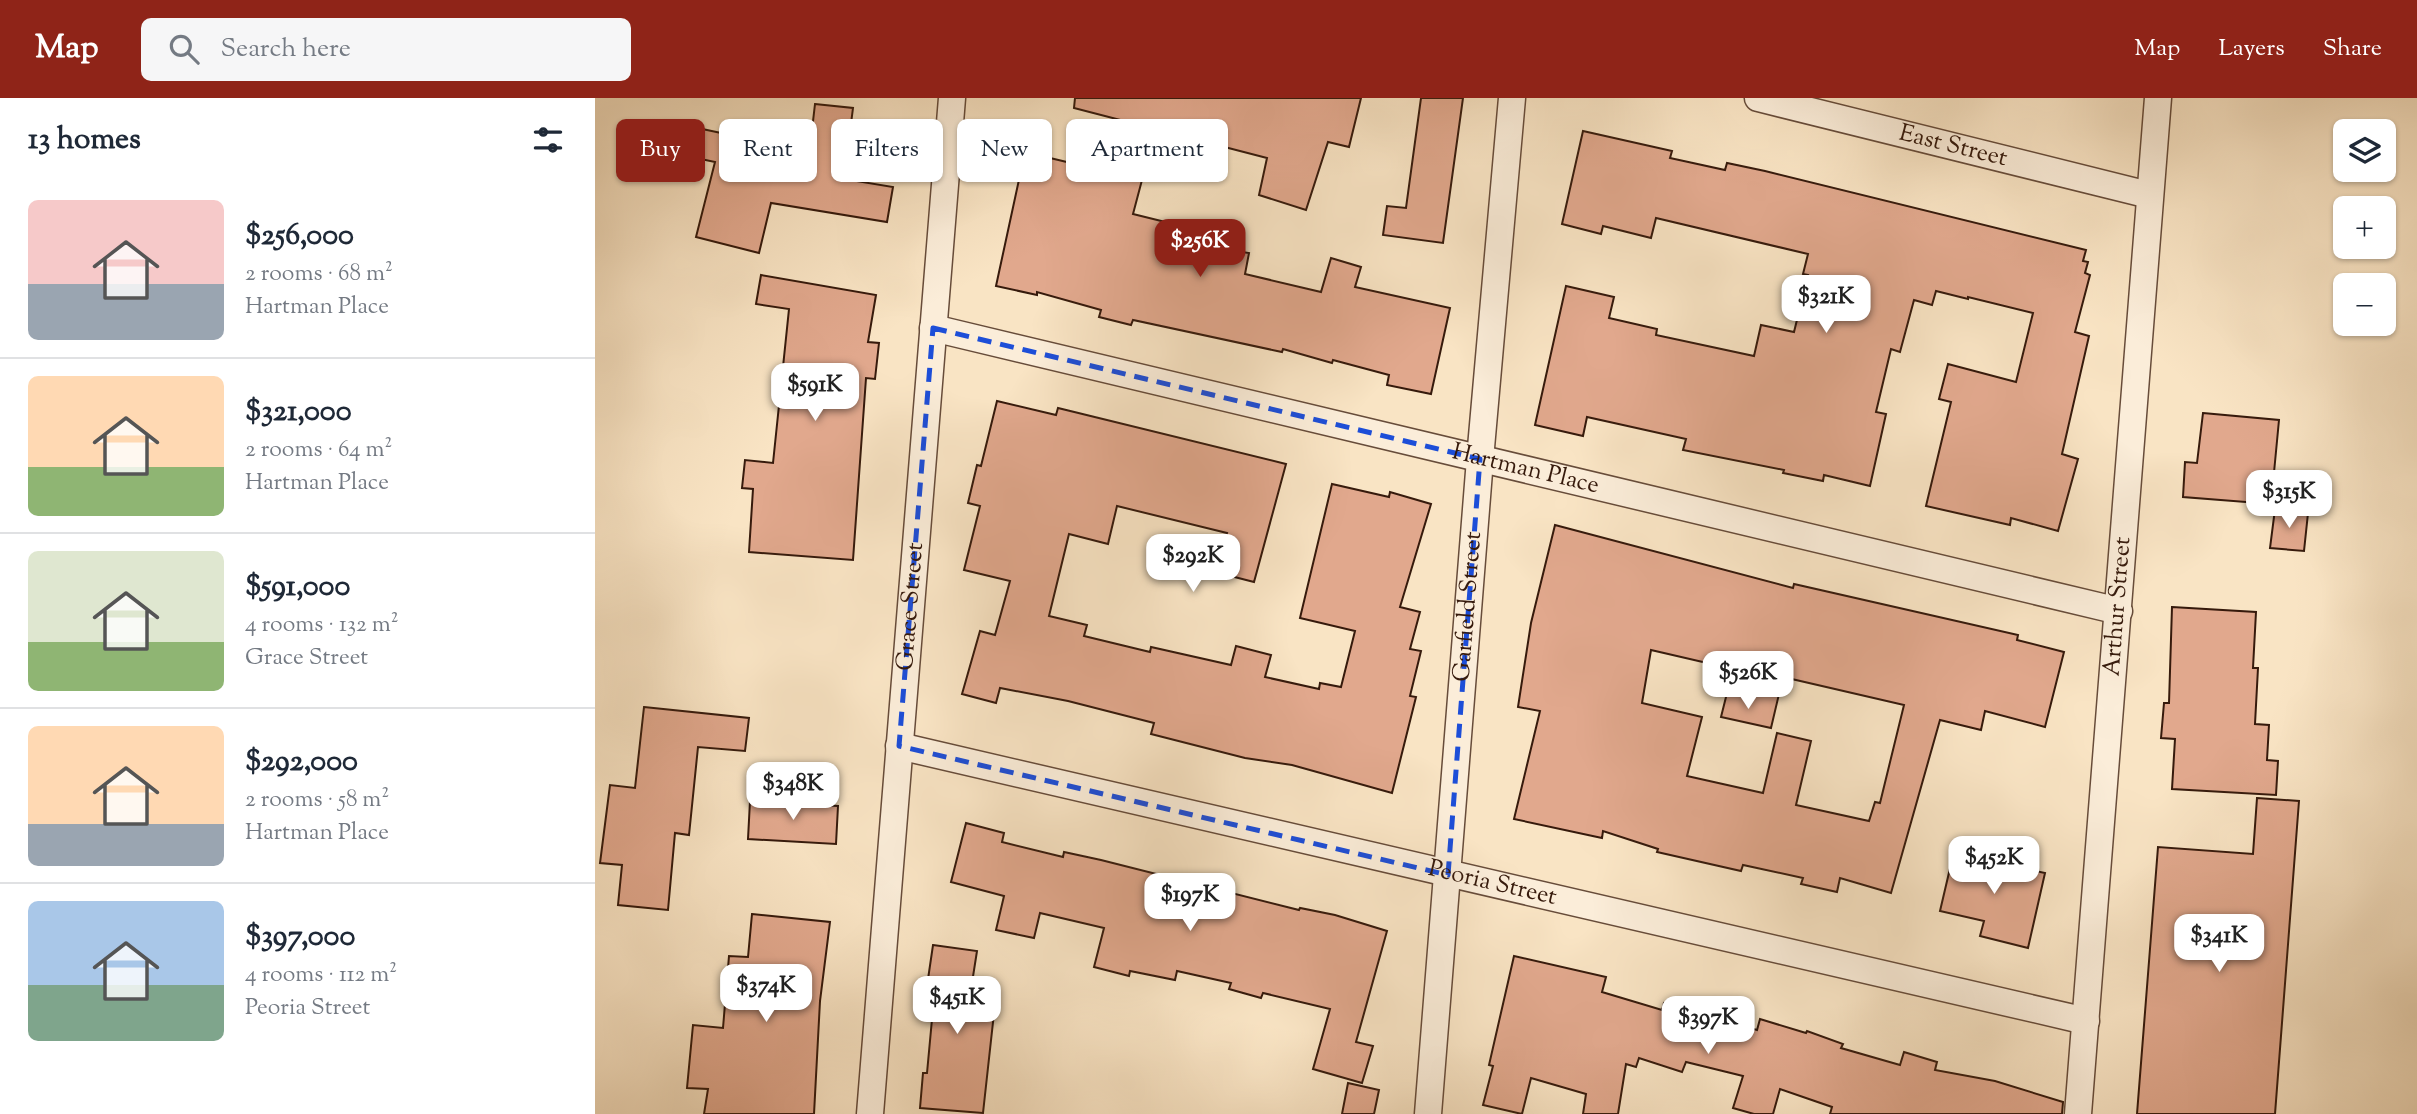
<!DOCTYPE html>
<html lang="en">
<head>
<meta charset="utf-8">
<style>
  body { margin:0; font-family:"Sorts Mill Goudy",serif; background:#f6f6f7; color:#1f2937; height:100vh; display:flex; flex-direction:column; font-size:26px; white-space:nowrap }
  * { box-sizing:border-box; margin:0 }
  p { font-size:23px; color:#747a83 }
  .icon { flex:none; width:38px; height:38px; fill:none; stroke:currentColor; stroke-width:2; stroke-linecap:round; stroke-linejoin:round }
  .map { position:relative; flex:1; overflow:hidden }
  .drawer { display:flex; flex-direction:column; background:#fff; width:595px }
  .drawer>* { flex:none }
  .banner { position:absolute; left:21px; top:21px; width:665px; height:63px; display:flex; gap:14px }
  .tools { position:absolute; left:1738px; top:21px; display:grid; gap:14px }
  .tools a { display:grid; place-items:center; width:63px; height:63px; border-radius:10px; background:#fff; box-shadow:0 2px 5px #0004; font-size:35px }
  .price { position:absolute; translate:-50% -60px; padding:0 16px; border-radius:14px; background:#fff; color:#222; font-size:23px; line-height:46px; filter:drop-shadow(0 2px 4px #0008) }
  .price::after { content:''; position:absolute; left:50%; top:42px; width:21px; height:16px; margin-left:-10px; background:inherit; clip-path:polygon(0 0,100% 0,50% 100%) }
  .price.on { background:#8f2418; color:#fff }
  ul { padding:0; list-style:none }
  li { display:flex; align-items:center; gap:21px; height:175px; padding:0 28px }
  li+li { border-top:2px solid #e0e1e3 }
  li span { display:grid; place-items:center; flex:none; width:196px; height:140px; border-radius:10px; color:#555 }
  li>.icon { margin-inline-start:auto }
  span .icon { width:84px; height:84px; fill:#fffc; stroke-width:1 }
  li b { font-size:30px }
  h2 { display:flex; justify-content:space-between; align-items:center; height:84px; padding:0 28px; font-size:30px }
  .tag { padding:0 24px; border-radius:10px; background:#fff; box-shadow:0 2px 5px #0004; font-size:24px; line-height:63px }
  .tag.on { background:#8f2418; color:#fff }
  header { display:flex; align-items:center; gap:42px; box-sizing:border-box; height:98px; padding:0 35px; background:#8f2418; color:#fff }
  header strong { font-size:33px }
  nav { display:flex; gap:38px; margin-inline-start:auto; font-size:24px }
  .search { width:490px; height:63px; background:#f6f6f7; display:flex; align-items:center; gap:18px; box-sizing:border-box; padding:0 24px; border-radius:10px; color:#747a83; font-size:26px }
  main { display:flex; flex:1; min-height:0 }
  .map>svg:first-child { display:block }
  .building { fill:#e1a88d; stroke:#361a0c; stroke-width:2; fill-rule:evenodd }
  .lines { fill:none; stroke-linecap:round; stroke-linejoin:round }
  .minor-casing { stroke:#674c3a; stroke-width:29 }
  .minor { stroke:#fbedd9; stroke-width:26 }
  .marked { fill:none; stroke:#1d4ed8; stroke-width:5; stroke-dasharray:14 9; stroke-linejoin:round }
  .labels { text-anchor:middle; dominant-baseline:central; stroke-width:5; stroke-linejoin:round; paint-order:stroke }
  .street-label { font-size:24px; fill:#361a0c; stroke:#fbedd9 }
</style>
</head>
<body>
<header>
<strong>Map</strong>
<div class="search"><svg class="icon" aria-label="search" viewBox="0 0 24 24"><circle cx="10" cy="10" r="6"/><path d="M15 15l6 6"/></svg>Search here</div>
<nav><a>Map</a><a>Layers</a><a>Share</a></nav>
</header>
<main>
<section class="drawer">
<h2>13 homes<svg class="icon" aria-label="filters" viewBox="0 0 24 24"><path d="M4 7h16M4 17h16"/><circle cx="9" cy="7" r="2"/><circle cx="15" cy="17" r="2"/></svg></h2>
<ul>
<li><span style="background:linear-gradient(#f6c9c9 60%,#9aa5b1 0)"><svg class="icon" aria-label="home" viewBox="0 0 24 24"><path d="M3 11l9-7 9 7M6 9v11h12V9"/></svg></span><div><b>$256,000</b><p>2 rooms · 68 m²</p><p>Hartman Place</p></div></li>
<li><span style="background:linear-gradient(#ffd9b3 65%,#8fb573 0)"><svg class="icon" aria-label="home" viewBox="0 0 24 24"><path d="M3 11l9-7 9 7M6 9v11h12V9"/></svg></span><div><b>$321,000</b><p>2 rooms · 64 m²</p><p>Hartman Place</p></div></li>
<li><span style="background:linear-gradient(#dfe7d0 65%,#8fb573 0)"><svg class="icon" aria-label="home" viewBox="0 0 24 24"><path d="M3 11l9-7 9 7M6 9v11h12V9"/></svg></span><div><b>$591,000</b><p>4 rooms · 132 m²</p><p>Grace Street</p></div></li>
<li><span style="background:linear-gradient(#ffd9b3 70%,#9aa5b1 0)"><svg class="icon" aria-label="home" viewBox="0 0 24 24"><path d="M3 11l9-7 9 7M6 9v11h12V9"/></svg></span><div><b>$292,000</b><p>2 rooms · 58 m²</p><p>Hartman Place</p></div></li>
<li><span style="background:linear-gradient(#a9c7e8 60%,#7fa58c 0)"><svg class="icon" aria-label="home" viewBox="0 0 24 24"><path d="M3 11l9-7 9 7M6 9v11h12V9"/></svg></span><div><b>$397,000</b><p>4 rooms · 112 m²</p><p>Peoria Street</p></div></li>
</ul>
</section>
<div class="map">
<svg width="1822" height="1016" viewBox="0 0 1822 1016">
  <rect width="100%" height="100%" fill="#f9e4c4"/>
  <filter id="stains"><feTurbulence type="fractalNoise" baseFrequency=".00286" numOctaves="4"/><feColorMatrix values="0 0 0 0 .2 0 0 0 0 .09 0 0 0 0 .02 0 0 0 .5 -.17"/></filter>
  <radialGradient id="worn" r=".72"><stop offset=".6" stop-color="#630" stop-opacity="0"/><stop offset="1" stop-color="#630" stop-opacity=".3"/></radialGradient>
  <g class="building">
    <path d="M480,0H766L754,49L733,44L711,112L664,97L672,60L479,10Z"/>
    <path d="M826,0H868L848,145L788,137L792,108L811,110Z"/>
    <path d="M220,6L258,10L249,81L298,89L292,124L176,105L164,155L101,139L120,64L73,54L79,25L145,39L140,63L212,75Z"/>
    <path d="M988,33L1077,53L1075,60L1130,72L1132,65L1170,73L1491,152L1488,163L1493,164L1490,175L1495,177L1480,234L1494,238L1467,356L1483,361L1463,433L1416,420L1415,427L1331,408L1356,304L1344,301L1353,266L1421,284L1438,215L1373,199V201L1341,193L1337,207L1319,202L1305,254L1296,251L1281,314L1291,316L1275,388L1229,377L1228,383L1188,375L1189,372L1088,352L1091,341L992,319L988,338L940,327L971,188L1019,199L1014,220L1062,231L1061,237L1159,258L1166,227L1199,234L1213,177L1208,176L1213,156L1061,120L1056,140L1008,128L1006,136L967,126Z"/>
    <path d="M430,54L547,82L538,116L631,139L628,151L654,155L650,176L726,194L736,160L766,169L760,189L855,210L836,296L792,287L794,277L738,262L737,265L688,251L687,254L538,222L536,227L504,219L506,212L442,194V197L401,188Z"/>
    <path d="M166,177L281,197L273,244L284,245L280,281L271,280L258,462L154,454L158,391L147,390L150,362L178,365L194,211L161,206Z"/>
    <path d="M402,303L461,317L463,310L691,366L659,484L620,474L632,435L522,408L513,446L474,436L454,518L492,527L489,538L555,554L556,549L636,567L641,548L676,557L670,579L724,591L725,585L746,589L760,533L705,520L737,386L794,399L795,394L836,406L805,509L825,514L815,551L826,553L815,598L821,599L797,695L697,667L650,660L556,636L559,625L473,603L405,590L401,605L367,596L385,533L400,537L415,483L369,472L385,408L373,405L382,367L386,368Z"/>
    <path d="M1608,315L1684,322L1676,406L1588,399L1590,364L1602,365Z"/>
    <path d="M1680,411L1713,415L1709,453L1675,450Z"/>
    <path d="M960,427L1198,490L1199,486L1423,537L1422,542L1469,554L1450,629L1390,613L1386,632L1345,622L1296,795L1245,780L1242,794L1206,786L1208,780L1148,767L1146,773L1062,754L1063,751L1008,733L1007,740L919,721L945,613L923,609L936,525ZM1056,552L1138,571L1126,619L1176,630L1188,579L1309,607L1285,705L1280,704L1274,723L1201,707L1216,643L1182,635L1168,695L1092,678L1107,619L1047,605Z"/>
    <path d="M1577,509L1661,514L1658,570H1663L1660,626L1674,627L1672,662L1683,663L1681,697L1577,691L1580,641L1566,640L1569,605H1574Z"/>
    <path d="M49,609L154,620L150,653L103,649L94,737L80,735L73,812L23,807L27,767L5,765L15,687L40,690Z"/>
    <path d="M1662,700L1704,703L1680,1016H1542L1563,749L1658,756Z"/>
    <path d="M155,703L243,708L241,746L153,741Z"/>
    <path d="M371,725L409,735L407,744L468,759L469,754L506,762L704,812L705,810L740,817L792,833L761,944L778,948L767,985L718,971L735,911L668,895L666,900L634,891L636,885L582,873L580,882L535,873L534,878L499,869L509,830L445,815L439,840L401,832L409,798L356,784Z"/>
    <path d="M1360,749L1400,758L1399,764L1450,775L1433,850L1385,838L1389,823L1345,813Z"/>
    <path d="M157,816L235,824L225,903L219,1016H109L113,991L92,990L98,927L128,930L134,858L153,859Z"/>
    <path d="M338,847L382,853L374,904L400,906L388,1015L325,1010L328,975H332L340,889L332,888Z"/>
    <path d="M919,858L1011,879L1007,894L1067,912L1069,905L1162,932L1165,921L1211,935L1212,933L1248,946L1246,950L1305,967L1309,954L1342,964L1340,972L1400,983L1468,1004L1467,1016H1235L1237,1009L1185,991L1178,1016H1159L1138,1010L1148,978L1091,964L1087,974L1044,960L1041,969L1031,966L1023,1016H988L991,996L936,980L927,1016L888,1007L898,968L894,967Z"/>
    <path d="M753,985L784,992L779,1016H747Z"/>
  </g>
  <g class="lines">
    <defs>
      <g id="minor">
        <path id="s1" d="M1163,0L1554,97"/>
        <path id="s2" d="M338,230L1524,513"/>
        <path id="s3" d="M304,648L1491,923"/>
        <path id="s4" d="M275,1016L357,0"/>
        <path id="s5" d="M833,1016L885,361L917,0"/>
        <path id="s6" d="M1483,1016L1563,0"/>
      </g>
    </defs>
    <use href="#minor" class="minor-casing"/>
    <use href="#minor" class="minor"/>
  </g>
  <path class="marked" d="M338,230L885,361L853,777L304,648Z"/>
  <g class="labels">
    <g class="street-label">
      <text stroke="none"><textPath href="#s1" startOffset="201">East Street</textPath></text>
      <text stroke="none"><textPath href="#s2" startOffset="609">Hartman Place</textPath></text>
      <text stroke="none"><textPath href="#s4" startOffset="509">Grace Street</textPath></text>
      <text stroke="none"><textPath href="#s5" startOffset="509">Garfield Street</textPath></text>
      <text stroke="none"><textPath href="#s6" startOffset="509">Arthur Street</textPath></text>
      <text stroke="none"><textPath href="#s3" startOffset="609">Peoria Street</textPath></text>
    </g>
  </g>
  <rect width="100%" height="100%" filter="url(#stains)"/>
  <rect width="100%" height="100%" fill="url(#worn)"/>
</svg>
<div class="tools">
<a><svg class="icon" aria-label="layers" viewBox="0 0 24 24"><path d="M12 4l9 5-9 5-9-5zM3 14l9 5 9-5"/></svg></a>
<a>+</a>
<a>−</a>
</div>
<b class="price on" style="left:605px;top:181px">$256K</b>
<b class="price" style="left:1231px;top:237px">$321K</b>
<b class="price" style="left:220px;top:325px">$591K</b>
<b class="price" style="left:1694px;top:432px">$315K</b>
<b class="price" style="left:598px;top:496px">$292K</b>
<b class="price" style="left:1153px;top:613px">$526K</b>
<b class="price" style="left:198px;top:724px">$348K</b>
<b class="price" style="left:1399px;top:798px">$452K</b>
<b class="price" style="left:595px;top:835px">$197K</b>
<b class="price" style="left:1624px;top:876px">$341K</b>
<b class="price" style="left:171px;top:926px">$374K</b>
<b class="price" style="left:362px;top:938px">$451K</b>
<b class="price" style="left:1113px;top:958px">$397K</b>
<div class="banner">
<a class="tag on">Buy</a>
<a class="tag">Rent</a>
<a class="tag">Filters</a>
<a class="tag">New</a>
<a class="tag">Apartment</a>
</div>
</div>
</main>
</body>
</html>
